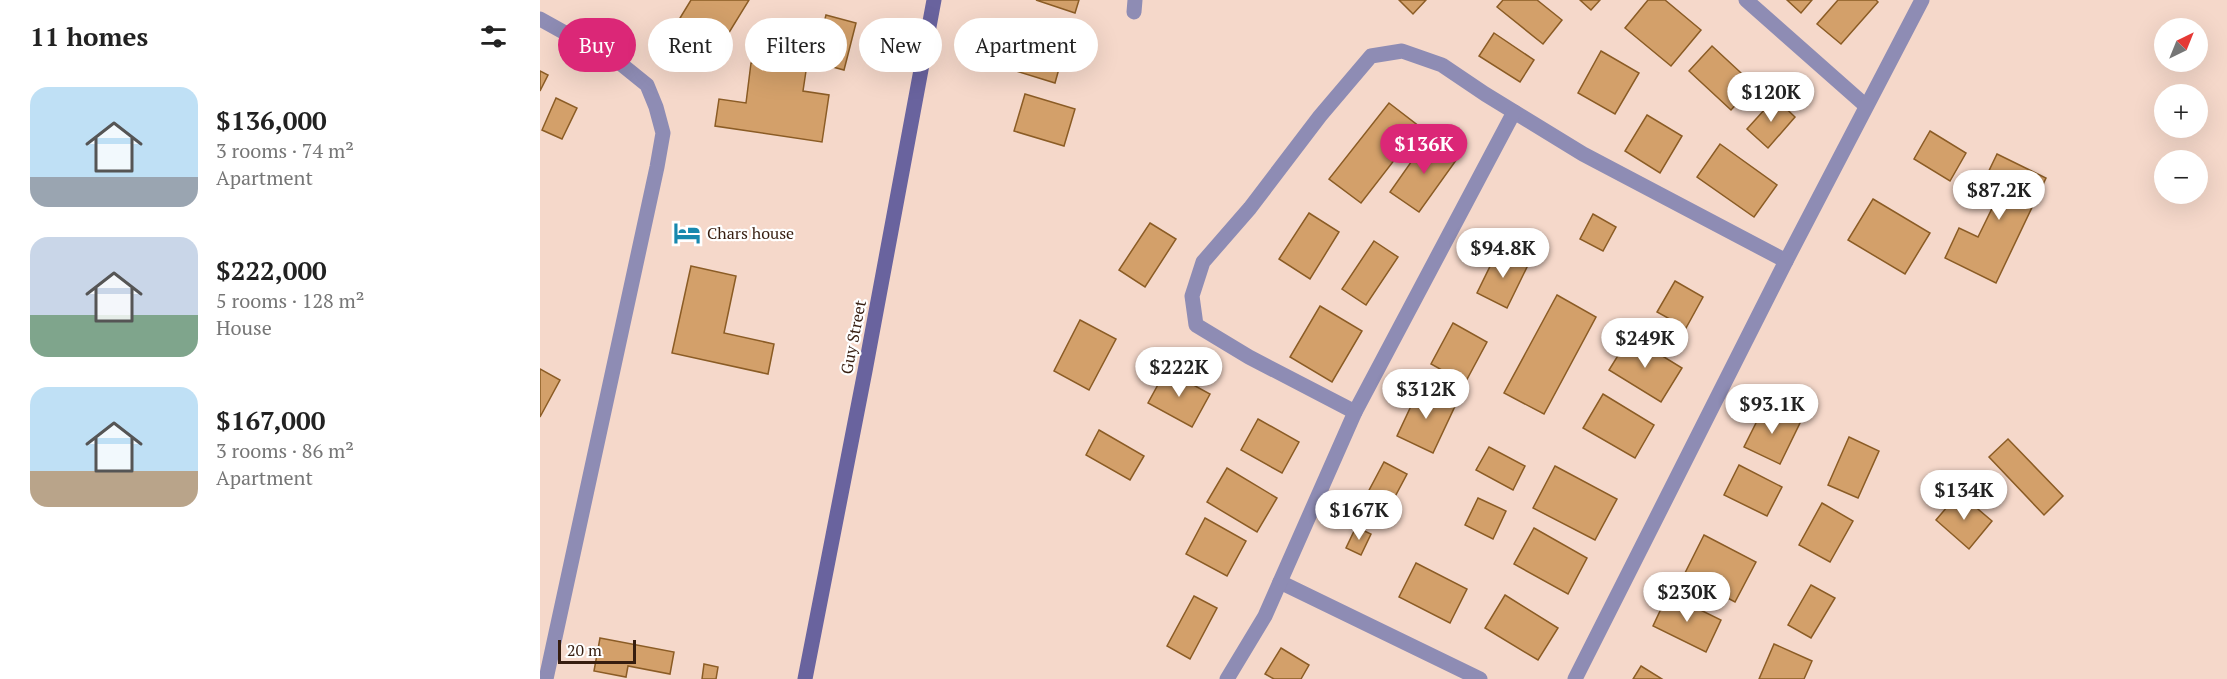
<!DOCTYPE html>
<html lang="en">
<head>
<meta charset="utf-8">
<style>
  body { margin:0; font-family:"PT Serif",serif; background:#f6f6f6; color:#222; height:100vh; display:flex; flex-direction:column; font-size:22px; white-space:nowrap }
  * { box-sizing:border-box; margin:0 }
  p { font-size:20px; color:#767676 }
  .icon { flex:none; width:33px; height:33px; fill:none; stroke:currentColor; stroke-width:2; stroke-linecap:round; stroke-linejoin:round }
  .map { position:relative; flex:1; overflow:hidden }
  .panel { display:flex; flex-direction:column; background:#fff; width:540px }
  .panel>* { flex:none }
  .guide { position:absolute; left:18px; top:18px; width:570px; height:54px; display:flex; gap:12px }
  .needle { width:39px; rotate:43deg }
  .buttons { position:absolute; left:1614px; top:18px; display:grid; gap:12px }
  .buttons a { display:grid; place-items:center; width:54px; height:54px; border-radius:50%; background:#fff; box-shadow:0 6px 24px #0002; font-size:30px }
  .scale { position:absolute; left:18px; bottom:15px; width:78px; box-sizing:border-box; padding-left:6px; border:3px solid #361d0f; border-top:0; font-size:16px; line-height:21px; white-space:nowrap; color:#361d0f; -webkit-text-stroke:4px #fff; paint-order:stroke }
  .price { position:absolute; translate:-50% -51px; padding:0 14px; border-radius:21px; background:#fff; color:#222; font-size:20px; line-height:39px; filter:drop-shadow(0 2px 3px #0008) }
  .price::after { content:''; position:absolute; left:50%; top:36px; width:18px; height:14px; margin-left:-9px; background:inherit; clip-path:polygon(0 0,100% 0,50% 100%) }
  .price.current { background:#db2777; color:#fff }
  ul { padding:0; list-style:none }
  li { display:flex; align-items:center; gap:18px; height:150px; padding:0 30px }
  li span { display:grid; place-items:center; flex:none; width:168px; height:120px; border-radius:18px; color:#555 }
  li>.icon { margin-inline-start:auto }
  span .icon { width:72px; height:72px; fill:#fffc; stroke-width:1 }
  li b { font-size:26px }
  h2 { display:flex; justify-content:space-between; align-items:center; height:72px; padding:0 30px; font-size:26px }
  .pill { padding:0 21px; border-radius:27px; background:#fff; box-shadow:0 6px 24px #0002; font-size:21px; line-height:54px }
  .pill.current { background:#db2777; color:#fff }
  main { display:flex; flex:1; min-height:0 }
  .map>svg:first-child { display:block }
  .building { fill:#d3a06a; stroke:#8b5c25; stroke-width:1.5 }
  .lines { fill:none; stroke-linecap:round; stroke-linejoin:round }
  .street { stroke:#8e8cb4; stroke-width:15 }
  .secondary { stroke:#69639e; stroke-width:15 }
  .labels { text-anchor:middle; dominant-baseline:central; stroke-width:4.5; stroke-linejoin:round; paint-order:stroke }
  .poi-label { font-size:16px; fill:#361d0f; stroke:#fff; text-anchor:start }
  .street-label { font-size:16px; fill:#361d0f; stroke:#fff }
</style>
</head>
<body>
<main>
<section class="panel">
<h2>11 homes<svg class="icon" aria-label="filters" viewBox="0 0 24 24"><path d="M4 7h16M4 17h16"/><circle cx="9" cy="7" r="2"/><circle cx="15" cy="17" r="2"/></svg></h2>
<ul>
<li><span style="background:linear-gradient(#bfe0f5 75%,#9aa5b1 0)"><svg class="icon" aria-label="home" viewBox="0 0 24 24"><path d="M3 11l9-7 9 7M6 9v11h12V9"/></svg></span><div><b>$136,000</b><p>3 rooms · 74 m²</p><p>Apartment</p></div></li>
<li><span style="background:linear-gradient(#c9d6e8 65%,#7fa58c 0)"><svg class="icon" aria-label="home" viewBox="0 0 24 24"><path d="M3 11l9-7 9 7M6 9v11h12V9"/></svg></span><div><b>$222,000</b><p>5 rooms · 128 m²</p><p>House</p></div></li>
<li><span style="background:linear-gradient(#bfe0f5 70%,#b9a48a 0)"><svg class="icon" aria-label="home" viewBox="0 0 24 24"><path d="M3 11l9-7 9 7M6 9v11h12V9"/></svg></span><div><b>$167,000</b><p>3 rooms · 86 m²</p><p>Apartment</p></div></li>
</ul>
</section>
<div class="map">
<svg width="1687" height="679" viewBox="0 0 1687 679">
  <rect width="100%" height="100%" fill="#f5d8ca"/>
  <g class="building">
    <path d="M151,0H209L182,44L140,18Z"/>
    <path d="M496,0H539L535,13Z"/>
    <path d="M859,0H886L873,14Z"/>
    <path d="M963,0H997L1022,20L1003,44L957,7Z"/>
    <path d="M1040,0H1060L1051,10Z"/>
    <path d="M1108,0H1125L1161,30L1131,66L1085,28Z"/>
    <path d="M1247,0H1272L1261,13Z"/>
    <path d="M1298,0H1336L1338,2L1301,44L1277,24Z"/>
    <path d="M286,15L316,23L304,70L274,62Z"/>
    <path d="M485,27L527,40L515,83L473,70Z"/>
    <path d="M954,33L994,60L980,82L939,56Z"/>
    <path d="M1172,46L1214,85L1191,110L1149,71Z"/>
    <path d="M1061,51L1099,73L1075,114L1038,93Z"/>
    <path d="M211,63L266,71L263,91L289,95L282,142L175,126L179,99L206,103Z"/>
    <path d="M0,71L8,75L0,91Z"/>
    <path d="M485,94L535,109L524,146L474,131Z"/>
    <path d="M16,98L37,108L22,139L2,130Z"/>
    <path d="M1235,98L1255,117L1228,148L1207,129Z"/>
    <path d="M849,103L880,127L821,203L789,179Z"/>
    <path d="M1107,115L1142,136L1120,173L1085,151Z"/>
    <path d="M1390,131L1426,153L1410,181L1374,159Z"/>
    <path d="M888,138L917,159L879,212L850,192Z"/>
    <path d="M1180,144L1237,185L1214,217L1157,177Z"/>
    <path d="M1457,154L1506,178L1456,283L1405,258L1419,228L1438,237L1462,188L1445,179Z"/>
    <path d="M1333,199L1390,233L1365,274L1308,240Z"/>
    <path d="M769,213L799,232L770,279L739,259Z"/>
    <path d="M1053,214L1076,227L1063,251L1040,239Z"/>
    <path d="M610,223L636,239L605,287L579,270Z"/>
    <path d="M834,241L858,257L826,305L802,289Z"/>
    <path d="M958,250L988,265L967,308L937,293Z"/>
    <path d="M151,266L196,276L184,333L234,344L228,374L132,353Z"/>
    <path d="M1135,281L1163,297L1146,328L1117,312Z"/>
    <path d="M1017,295L1056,317L1004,414L964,393Z"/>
    <path d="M780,306L822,331L792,382L750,357Z"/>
    <path d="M540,320L576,339L549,390L514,371Z"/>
    <path d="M913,323L947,342L925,383L891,364Z"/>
    <path d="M1090,336L1142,368L1121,402L1069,370Z"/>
    <path d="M0,369L20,380L0,417Z"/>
    <path d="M626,370L670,394L652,427L608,403Z"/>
    <path d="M880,387L916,404L893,453L857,436Z"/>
    <path d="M1063,394L1114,425L1095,458L1043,428Z"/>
    <path d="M1225,405L1260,423L1240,464L1204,447Z"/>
    <path d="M718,419L759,442L742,473L701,450Z"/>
    <path d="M559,430L604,456L590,480L546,455Z"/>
    <path d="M1309,437L1339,451L1318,498L1288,485Z"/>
    <path d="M1468,439L1523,496L1504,515L1449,457Z"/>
    <path d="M949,447L985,466L973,490L936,470Z"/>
    <path d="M844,462L867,474L849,508L826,496Z"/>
    <path d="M1199,465L1242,487L1227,516L1184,495Z"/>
    <path d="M1015,466L1077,499L1055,540L993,508Z"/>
    <path d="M687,468L737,498L717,532L667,502Z"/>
    <path d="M1419,493L1452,521L1429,549L1396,520Z"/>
    <path d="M938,498L966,511L953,539L925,525Z"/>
    <path d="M1282,503L1313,521L1290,562L1259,545Z"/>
    <path d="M665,518L706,541L687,576L646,554Z"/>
    <path d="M816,527L831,534L821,555L806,548Z"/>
    <path d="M994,528L1047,558L1028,594L974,564Z"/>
    <path d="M1164,535L1216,562L1195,602L1144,575Z"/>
    <path d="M876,563L927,589L910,623L859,597Z"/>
    <path d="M1271,585L1295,598L1271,638L1248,625Z"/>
    <path d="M1128,594L1181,620L1166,652L1113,626Z"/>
    <path d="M965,595L1018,628L998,660L945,628Z"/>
    <path d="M654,596L677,608L650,659L627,646Z"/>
    <path d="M60,638L134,652L130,674L88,666L86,677L54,671Z"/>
    <path d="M1234,644L1272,661L1264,679H1219Z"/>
    <path d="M741,648L769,665L761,679H734L725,674Z"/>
    <path d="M164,664L178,667L176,679H162Z"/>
    <path d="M1101,666L1122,679H1093Z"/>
  </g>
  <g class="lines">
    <g class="street">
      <path d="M1206,0L1326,106"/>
      <path d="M594,12L595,0"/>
      <path d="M0,19L81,64L107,85L116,107L123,133L117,167L6,679"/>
      <path d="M815,412L709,357L656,325L652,296L663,262L710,208L780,116L831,56L862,51L902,65L945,94L1043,154L1246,261"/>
      <path d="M740,582L940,679"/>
      <path d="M687,679L725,616L815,412L974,112"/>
      <path d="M1035,679L1246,261L1382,0"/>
    </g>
    <path class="secondary" d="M265,679L325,371L394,0"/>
  </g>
  <defs>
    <symbol id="hotel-bare" viewBox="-9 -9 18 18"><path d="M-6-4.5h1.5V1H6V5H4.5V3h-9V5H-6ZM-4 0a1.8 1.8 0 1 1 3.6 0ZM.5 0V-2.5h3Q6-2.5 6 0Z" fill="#1788ae" stroke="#fff" stroke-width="2.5" paint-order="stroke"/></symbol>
  </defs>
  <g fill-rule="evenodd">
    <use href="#hotel-bare" x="128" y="214" width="38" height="38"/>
  </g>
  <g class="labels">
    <g class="poi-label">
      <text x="167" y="233">Chars house</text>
    </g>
    <g class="street-label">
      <text transform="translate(313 337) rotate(-79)">Guy Street</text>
    </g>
  </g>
</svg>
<div class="buttons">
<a><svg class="needle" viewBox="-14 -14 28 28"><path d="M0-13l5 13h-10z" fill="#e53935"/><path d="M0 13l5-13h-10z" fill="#767676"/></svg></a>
<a>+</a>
<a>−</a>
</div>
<div class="scale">20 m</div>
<b class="price" style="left:1231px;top:123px">$120K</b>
<b class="price current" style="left:884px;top:175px">$136K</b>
<b class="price" style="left:1459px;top:221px">$87.2K</b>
<b class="price" style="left:963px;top:279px">$94.8K</b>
<b class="price" style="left:1105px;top:369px">$249K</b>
<b class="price" style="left:639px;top:398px">$222K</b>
<b class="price" style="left:886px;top:420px">$312K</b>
<b class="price" style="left:1232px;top:435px">$93.1K</b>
<b class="price" style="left:1424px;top:521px">$134K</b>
<b class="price" style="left:819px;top:541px">$167K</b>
<b class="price" style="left:1147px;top:623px">$230K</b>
<div class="guide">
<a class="pill current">Buy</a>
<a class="pill">Rent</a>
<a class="pill">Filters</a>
<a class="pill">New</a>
<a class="pill">Apartment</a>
</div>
</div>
</main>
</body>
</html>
